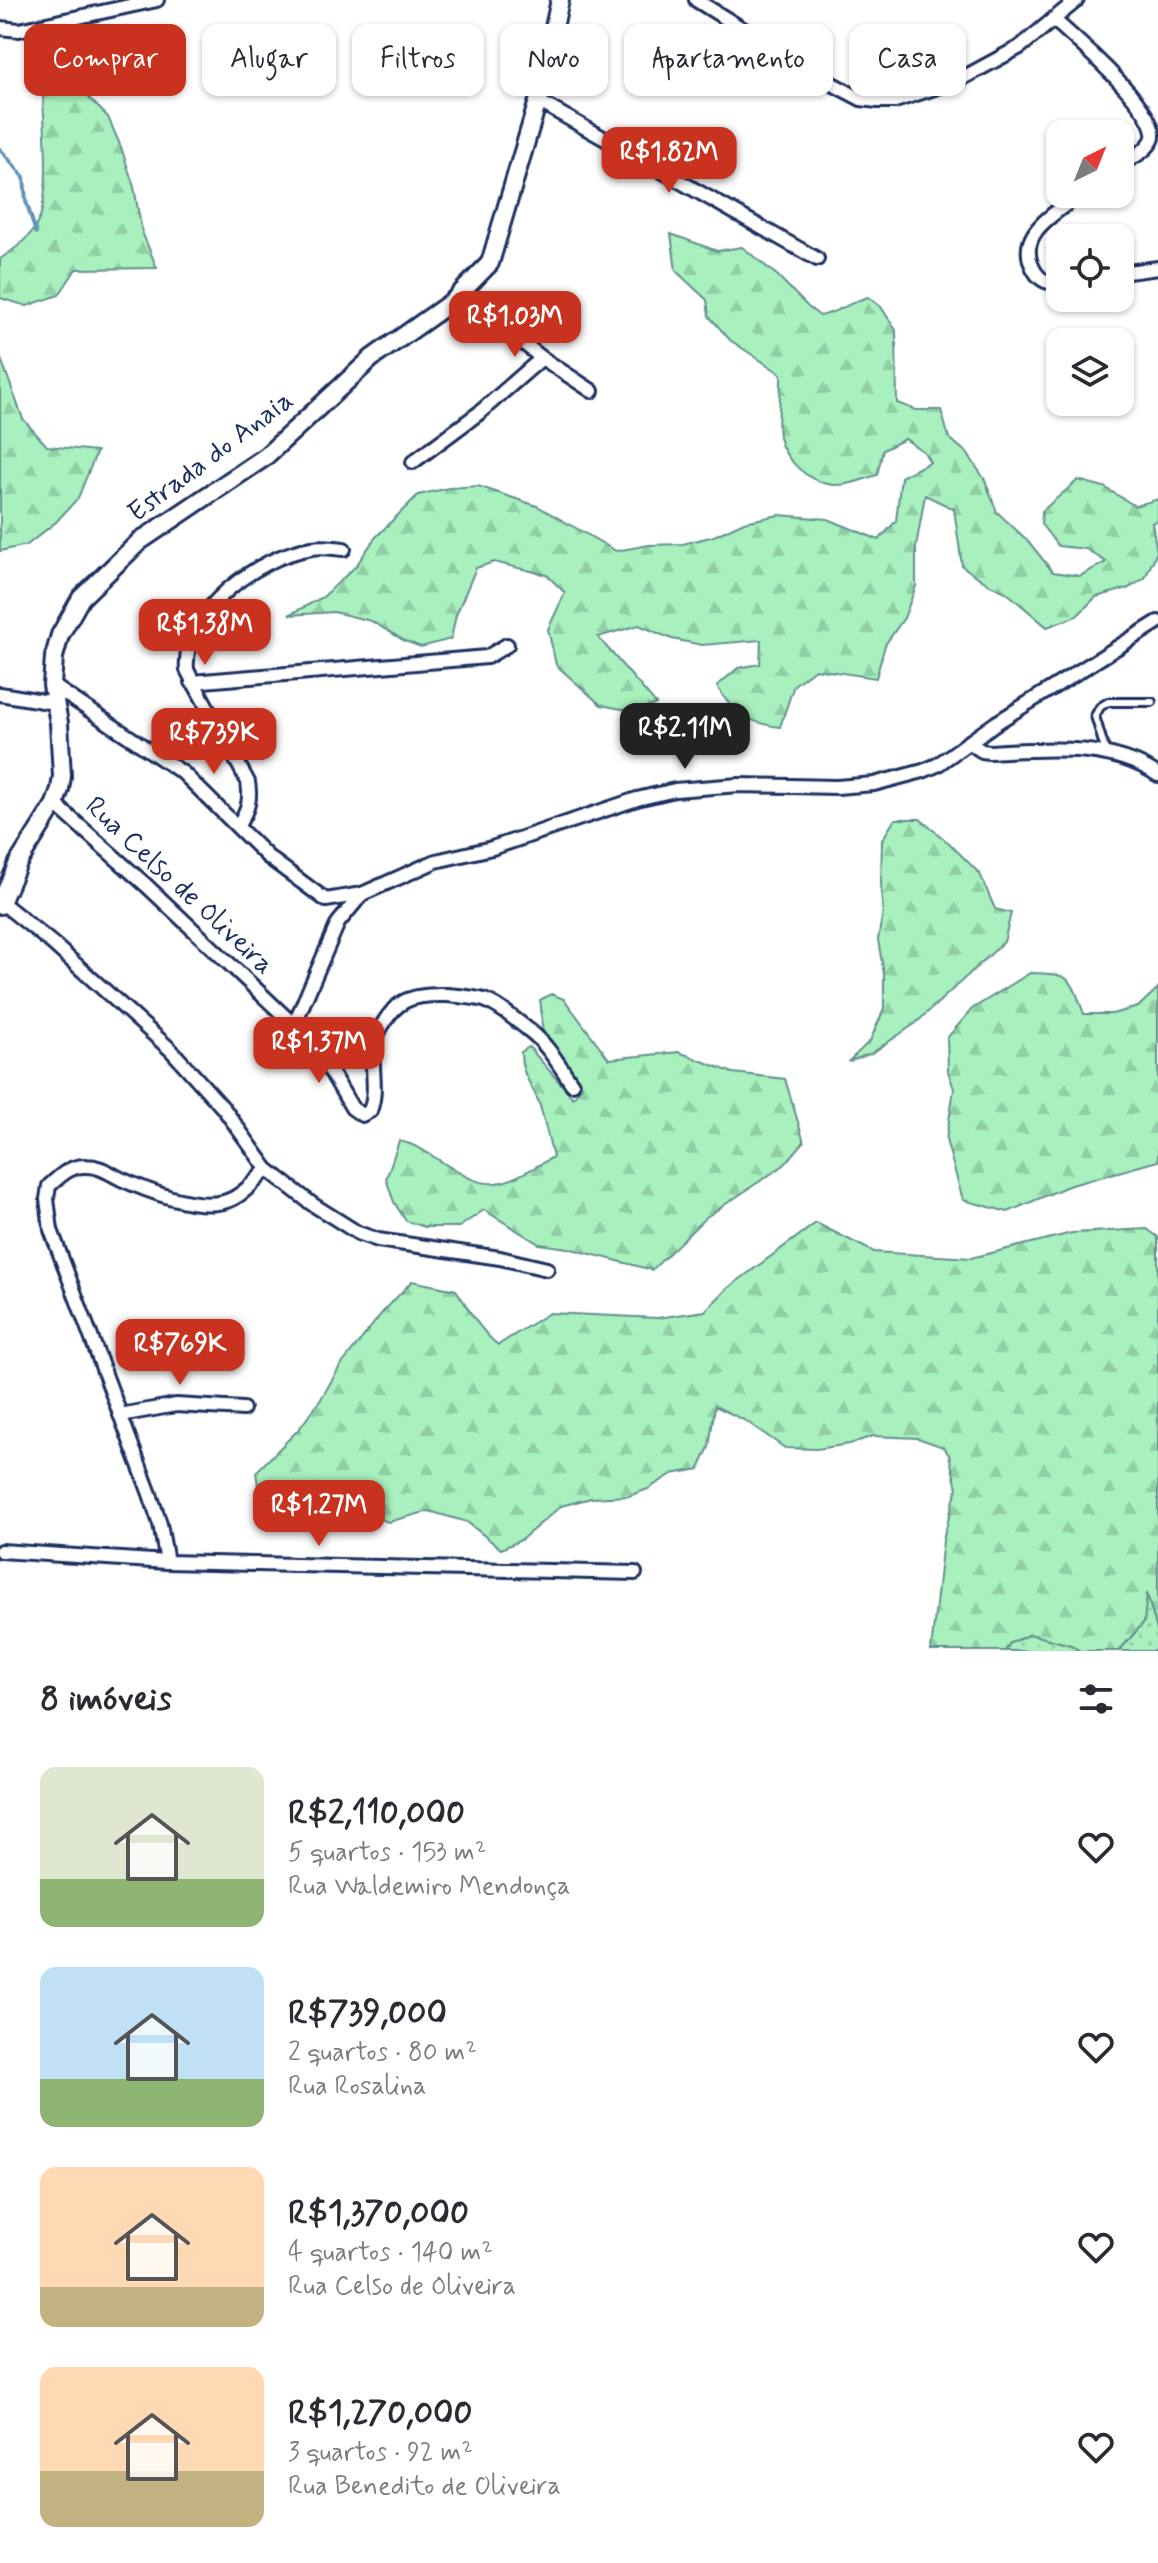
<!DOCTYPE html>
<html lang="pt">
<head>
<meta charset="utf-8">
<style>
  body { margin:0; font-family:Mynerve,sans-serif; background:#f7f7f7; color:#2b2b33; height:100vh; display:flex; flex-direction:column; font-size:30px; white-space:nowrap }
  * { box-sizing:border-box; margin:0 }
  p { font-size:26px; color:#7c7c81 }
  .icon { flex:none; width:44px; height:44px; fill:none; stroke:currentColor; stroke-width:2; stroke-linecap:round; stroke-linejoin:round }
  .map { position:relative; height:1651px; overflow:hidden }
  .details { display:flex; flex-direction:column; background:#fff; flex:1 }
  .details>* { flex:none }
  .guide { position:absolute; left:24px; top:24px; width:1110px; height:72px; display:flex; gap:16px }
  .needle { width:52px; rotate:43deg }
  .buttons { position:absolute; left:1046px; top:120px; display:grid; gap:16px }
  .buttons a { display:grid; place-items:center; width:88px; height:88px; border-radius:16px; background:#fff; box-shadow:0 2px 6px #0004; font-size:40px }
  .price { position:absolute; translate:-50% -68px; padding:0 18px; border-radius:16px; background:#c8321e; color:#fff; font-size:26px; line-height:52px; filter:drop-shadow(0 2px 4px #0008) }
  .price::after { content:''; position:absolute; left:50%; top:48px; width:24px; height:18px; margin-left:-12px; background:inherit; clip-path:polygon(0 0,100% 0,50% 100%) }
  .price.on { background:#222; color:#fff }
  ul { padding:0; list-style:none }
  li { display:flex; align-items:center; gap:24px; height:200px; padding:0 40px }
  li span { display:grid; place-items:center; flex:none; width:224px; height:160px; border-radius:16px; color:#555 }
  li>.icon { margin-inline-start:auto }
  span .icon { width:96px; height:96px; fill:#fffc; stroke-width:1 }
  li b { font-size:34px }
  h2 { display:flex; justify-content:space-between; align-items:center; height:96px; padding:0 40px; font-size:34px }
  .chip { padding:0 28px; border-radius:16px; background:#fff; box-shadow:0 2px 6px #0004; font-size:28px; line-height:72px }
  .chip.on { background:#c8321e; color:#fff }
  .map>svg:first-child { display:block }
  .grass { fill:url(#grass-dots); stroke:#62908e; stroke-width:2 }
  .forest { fill:url(#forest-firs); stroke:#62908e; stroke-width:2 }
  .lines { fill:none; stroke-linecap:round; stroke-linejoin:round }
  .stream { stroke:#6494b9; stroke-width:4 }
  .service-casing { stroke:#1b2f5e; stroke-width:12 }
  .minor-casing { stroke:#1b2f5e; stroke-width:18 }
  .tertiary-casing { stroke:#1b2f5e; stroke-width:22 }
  .service { stroke:#fff; stroke-width:6 }
  .minor { stroke:#fff; stroke-width:12 }
  .tertiary { stroke:#fff; stroke-width:16 }
  .labels { text-anchor:middle; dominant-baseline:central; stroke-width:8; stroke-linejoin:round; paint-order:stroke }
  .street-label { font-size:28px; fill:#1b2f5e; stroke:#fff }
</style>
</head>
<body>
<div class="map">
<svg width="1158" height="1651" viewBox="0 0 1158 1651">
  <defs>
    <pattern id="grass-dots" width="8" height="8" patternUnits="userSpaceOnUse" patternTransform="scale(2)"><rect width="8" height="8" fill="#a8f0bd"/><path d="M2 2h.1M6 6h.1" fill="none" stroke="#90cea5" stroke-width="1.8" stroke-linecap="round"/></pattern>
    <pattern id="forest-firs" width="22" height="20" patternUnits="userSpaceOnUse" patternTransform="scale(2)"><rect width="22" height="20" fill="#a8f0bd"/><path d="M5 1l3.5 6h-7zM16 11l3.5 6h-7z" fill="#90cea5"/></pattern>
  </defs>
  <rect width="100%" height="100%" fill="#fff"/>
  <filter id="ink" filterUnits="userSpaceOnUse"><feTurbulence type="fractalNoise" baseFrequency=".0125" numOctaves="2"/><feDisplacementMap in="SourceGraphic" scale="16" xChannelSelector="R" yChannelSelector="G"/><feConvolveMatrix kernelMatrix="1 2 1 2 8 2 1 2 1" color-interpolation-filters="sRGB"/></filter>
  <g filter="url(#ink)">
    <g class="grass">
      <path d="M1146,1591L1158,1633V1651H1119L1144,1622Z"/>
      <path d="M1030,1634L1071,1645L1080,1651H1005L1010,1643Z"/>
    </g>
    <g class="forest">
      <path d="M79,88L108,117L121,147L134,187L142,232L157,268L76,269L59,295L27,306L0,298V259C11,252 26,240 34,229C53,202 44,130 43,97Z"/>
      <path d="M671,234L717,251L742,247L778,276L808,307L820,316C838,312 851,302 868,297L881,307L896,330L897,403L916,410H941L949,438L967,453L985,480L997,512L1028,541L1053,572L1080,576L1106,562L1086,549L1058,546L1041,524L1042,511L1078,480L1104,487L1135,506L1158,499V520L1152,523L1157,552L1145,578L1129,588L1096,597L1077,616L1047,627L1006,592L988,584L962,566L954,509L925,495L916,547V586L904,618L885,645L876,678L815,669L794,685L780,727C750,723 732,714 717,686L738,668L760,664L761,640L702,645L672,639L639,625L598,637L656,704L637,712L601,705L556,665L548,629L565,593L547,575L494,562L476,568L456,615L451,639L421,647L405,641L371,621L334,612L289,615L323,597L356,566L375,538L418,495L449,488L478,486L537,506L616,551L649,545L683,544L714,536L744,522L779,515L828,519L879,540L896,521L901,477L930,462L924,452L905,439L883,450L877,475C861,480 843,488 827,484C807,480 783,458 779,437C776,417 782,394 781,374L730,340L709,316L707,300L676,271Z"/>
      <path d="M0,356L23,419L47,446L97,451L78,498L56,522L27,545L0,551Z"/>
      <path d="M895,819H920L950,844L980,874L995,909L1011,913L1004,942L916,1023L872,1053L848,1062L870,1041L884,1009V974L878,940L883,911L881,884L882,840Z"/>
      <path d="M1030,973C1072,974 1070,976 1084,1014H1112L1138,1007L1158,988V1161L1068,1186L1008,1212L963,1200L946,1140L954,1089L948,1071L947,1038L972,1009Z"/>
      <path d="M551,994L564,999L609,1059L679,1052L733,1073L785,1079L804,1142L784,1165L705,1218L652,1270L568,1248L539,1244L484,1210L459,1227H425L406,1221L394,1202L386,1179L399,1141C434,1147 465,1191 502,1182C519,1178 538,1165 553,1157C549,1140 545,1123 540,1106C534,1086 520,1075 521,1052L529,1047L573,1098L582,1086C572,1073 543,1043 542,1026C541,1018 542,1009 540,1000Z"/>
      <path d="M816,1223L874,1252L971,1258L1072,1233L1147,1229L1158,1237V1633L1147,1593L1144,1622L1119,1651H1080L1071,1645L1030,1634L1010,1643L1005,1651H931L943,1540L957,1488L949,1455L943,1447L918,1438L873,1436L850,1444L817,1449L785,1448L746,1421L715,1406L709,1447L699,1469L672,1474L648,1489L629,1496L591,1498L561,1506L521,1540L501,1549L467,1522L429,1511L388,1522L361,1512L309,1503L288,1507L260,1500L256,1472L299,1429L321,1399L339,1368L382,1313L412,1281L456,1290C470,1310 479,1330 498,1345L549,1313L657,1318L705,1311L728,1288Z"/>
    </g>
    <g class="lines">
      <path class="stream" d="M0,149L24,177L26,201L36,233"/>
      <defs>
        <path id="service" d="M1106,753L1095,716L1100,707L1108,702H1152"/>
        <g id="minor">
          <path d="M696,0L823,79L861,99L878,101H895L959,80L1020,47L1077,0"/>
          <path d="M1053,19C1074,38 1158,109 1153,138C1148,151 1131,158 1120,165"/>
          <path d="M0,28L19,30L157,0"/>
          <path d="M538,101L817,259"/>
          <path d="M1120,273L1158,268"/>
          <path d="M1060,283C1048,283 1041,282 1034,270C1014,234 1055,214 1080,194"/>
          <path d="M462,294L542,358L592,391"/>
          <path d="M413,462L479,413L542,358"/>
          <path d="M192,682L487,657L507,645"/>
          <path d="M52,685L183,773L268,857L326,900L362,894"/>
          <path d="M0,694L55,703"/>
          <path d="M968,742L982,751L989,752C1044,749 1111,742 1158,775"/>
          <path d="M55,804L147,886L294,1025L321,1055L352,1108L362,1115L370,1111C380,1085 366,1059 378,1033C395,999 411,994 447,995C459,996 473,997 484,1000C499,1005 517,1021 530,1031C547,1044 560,1066 572,1084"/>
          <path d="M238,825C248,810 251,800 248,782L187,670C182,611 259,556 312,548C322,546 333,548 344,549"/>
          <path d="M1,902L52,943L171,1050L224,1109L267,1169L312,1204L358,1233L378,1240L500,1258L547,1269"/>
          <path d="M294,1025L338,923L362,894L436,861L492,848L637,799L675,790L739,785L837,787L874,784L923,771L937,765L996,723L1158,622"/>
          <path d="M120,1415L176,1405L243,1409"/>
          <path d="M1,1551L167,1562L635,1573"/>
          <path d="M167,1562L160,1524L150,1494L51,1230L47,1199L49,1186C60,1176 71,1165 86,1166C100,1166 109,1173 121,1179C150,1192 205,1214 234,1198C247,1191 257,1179 267,1169"/>
        </g>
        <path id="tertiary" d="M0,905L18,863L55,804L60,789L62,776L59,723L52,685L54,657L60,635L81,598L140,541L265,457L372,358L453,301L490,263L538,101L560,0"/>
      </defs>
      <use href="#service" class="service-casing"/>
      <use href="#minor" class="minor-casing"/>
      <use href="#tertiary" class="tertiary-casing"/>
      <use href="#service" class="service"/>
      <use href="#minor" class="minor"/>
      <use href="#tertiary" class="tertiary"/>
    </g>
  </g>
  <g class="labels">
    <g class="street-label">
      <text transform="translate(211 457) rotate(-37)">Estrada do Anaia</text>
      <text transform="translate(179 886) rotate(43)">Rua Celso de Oliveira</text>
    </g>
  </g>
</svg>
<div class="buttons">
<a><svg class="needle" viewBox="-14 -14 28 28"><path d="M0-13l5 13h-10z" fill="#e53935"/><path d="M0 13l5-13h-10z" fill="#7c7c81"/></svg></a>
<a><svg class="icon" aria-label="locate" viewBox="0 0 24 24"><circle cx="12" cy="12" r="6"/><path d="M12 2v4M12 18v4M2 12h4M18 12h4"/></svg></a>
<a><svg class="icon" aria-label="layers" viewBox="0 0 24 24"><path d="M12 4l9 5-9 5-9-5zM3 14l9 5 9-5"/></svg></a>
</div>
<b class="price" style="left:669px;top:195px">R$1.82M</b>
<b class="price" style="left:515px;top:359px">R$1.03M</b>
<b class="price" style="left:205px;top:667px">R$1.38M</b>
<b class="price on" style="left:685px;top:771px">R$2.11M</b>
<b class="price" style="left:214px;top:776px">R$739K</b>
<b class="price" style="left:319px;top:1085px">R$1.37M</b>
<b class="price" style="left:180px;top:1387px">R$769K</b>
<b class="price" style="left:319px;top:1548px">R$1.27M</b>
<div class="guide">
<a class="chip on">Comprar</a>
<a class="chip">Alugar</a>
<a class="chip">Filtros</a>
<a class="chip">Novo</a>
<a class="chip">Apartamento</a>
<a class="chip">Casa</a>
</div>
</div>
<section class="details">
<h2>8 imóveis<svg class="icon" aria-label="filters" viewBox="0 0 24 24"><path d="M4 7h16M4 17h16"/><circle cx="9" cy="7" r="2"/><circle cx="15" cy="17" r="2"/></svg></h2>
<ul>
<li><span style="background:linear-gradient(#dfe7d0 70%,#8fb573 0)"><svg class="icon" aria-label="home" viewBox="0 0 24 24"><path d="M3 11l9-7 9 7M6 9v11h12V9"/></svg></span><div><b>R$2,110,000</b><p>5 quartos · 153 m²</p><p>Rua Waldemiro Mendonça</p></div><svg class="icon" aria-label="heart" viewBox="0 0 24 24"><path d="M12 20l-8-8c-3-5 5-10 8-4 3-6 11-1 8 4z"/></svg></li>
<li><span style="background:linear-gradient(#bfe0f5 70%,#8fb573 0)"><svg class="icon" aria-label="home" viewBox="0 0 24 24"><path d="M3 11l9-7 9 7M6 9v11h12V9"/></svg></span><div><b>R$739,000</b><p>2 quartos · 80 m²</p><p>Rua Rosalina</p></div><svg class="icon" aria-label="heart" viewBox="0 0 24 24"><path d="M12 20l-8-8c-3-5 5-10 8-4 3-6 11-1 8 4z"/></svg></li>
<li><span style="background:linear-gradient(#ffd9b3 75%,#c2b280 0)"><svg class="icon" aria-label="home" viewBox="0 0 24 24"><path d="M3 11l9-7 9 7M6 9v11h12V9"/></svg></span><div><b>R$1,370,000</b><p>4 quartos · 140 m²</p><p>Rua Celso de Oliveira</p></div><svg class="icon" aria-label="heart" viewBox="0 0 24 24"><path d="M12 20l-8-8c-3-5 5-10 8-4 3-6 11-1 8 4z"/></svg></li>
<li><span style="background:linear-gradient(#ffd9b3 65%,#c2b280 0)"><svg class="icon" aria-label="home" viewBox="0 0 24 24"><path d="M3 11l9-7 9 7M6 9v11h12V9"/></svg></span><div><b>R$1,270,000</b><p>3 quartos · 92 m²</p><p>Rua Benedito de Oliveira</p></div><svg class="icon" aria-label="heart" viewBox="0 0 24 24"><path d="M12 20l-8-8c-3-5 5-10 8-4 3-6 11-1 8 4z"/></svg></li>
</ul>
</section>
</body>
</html>
